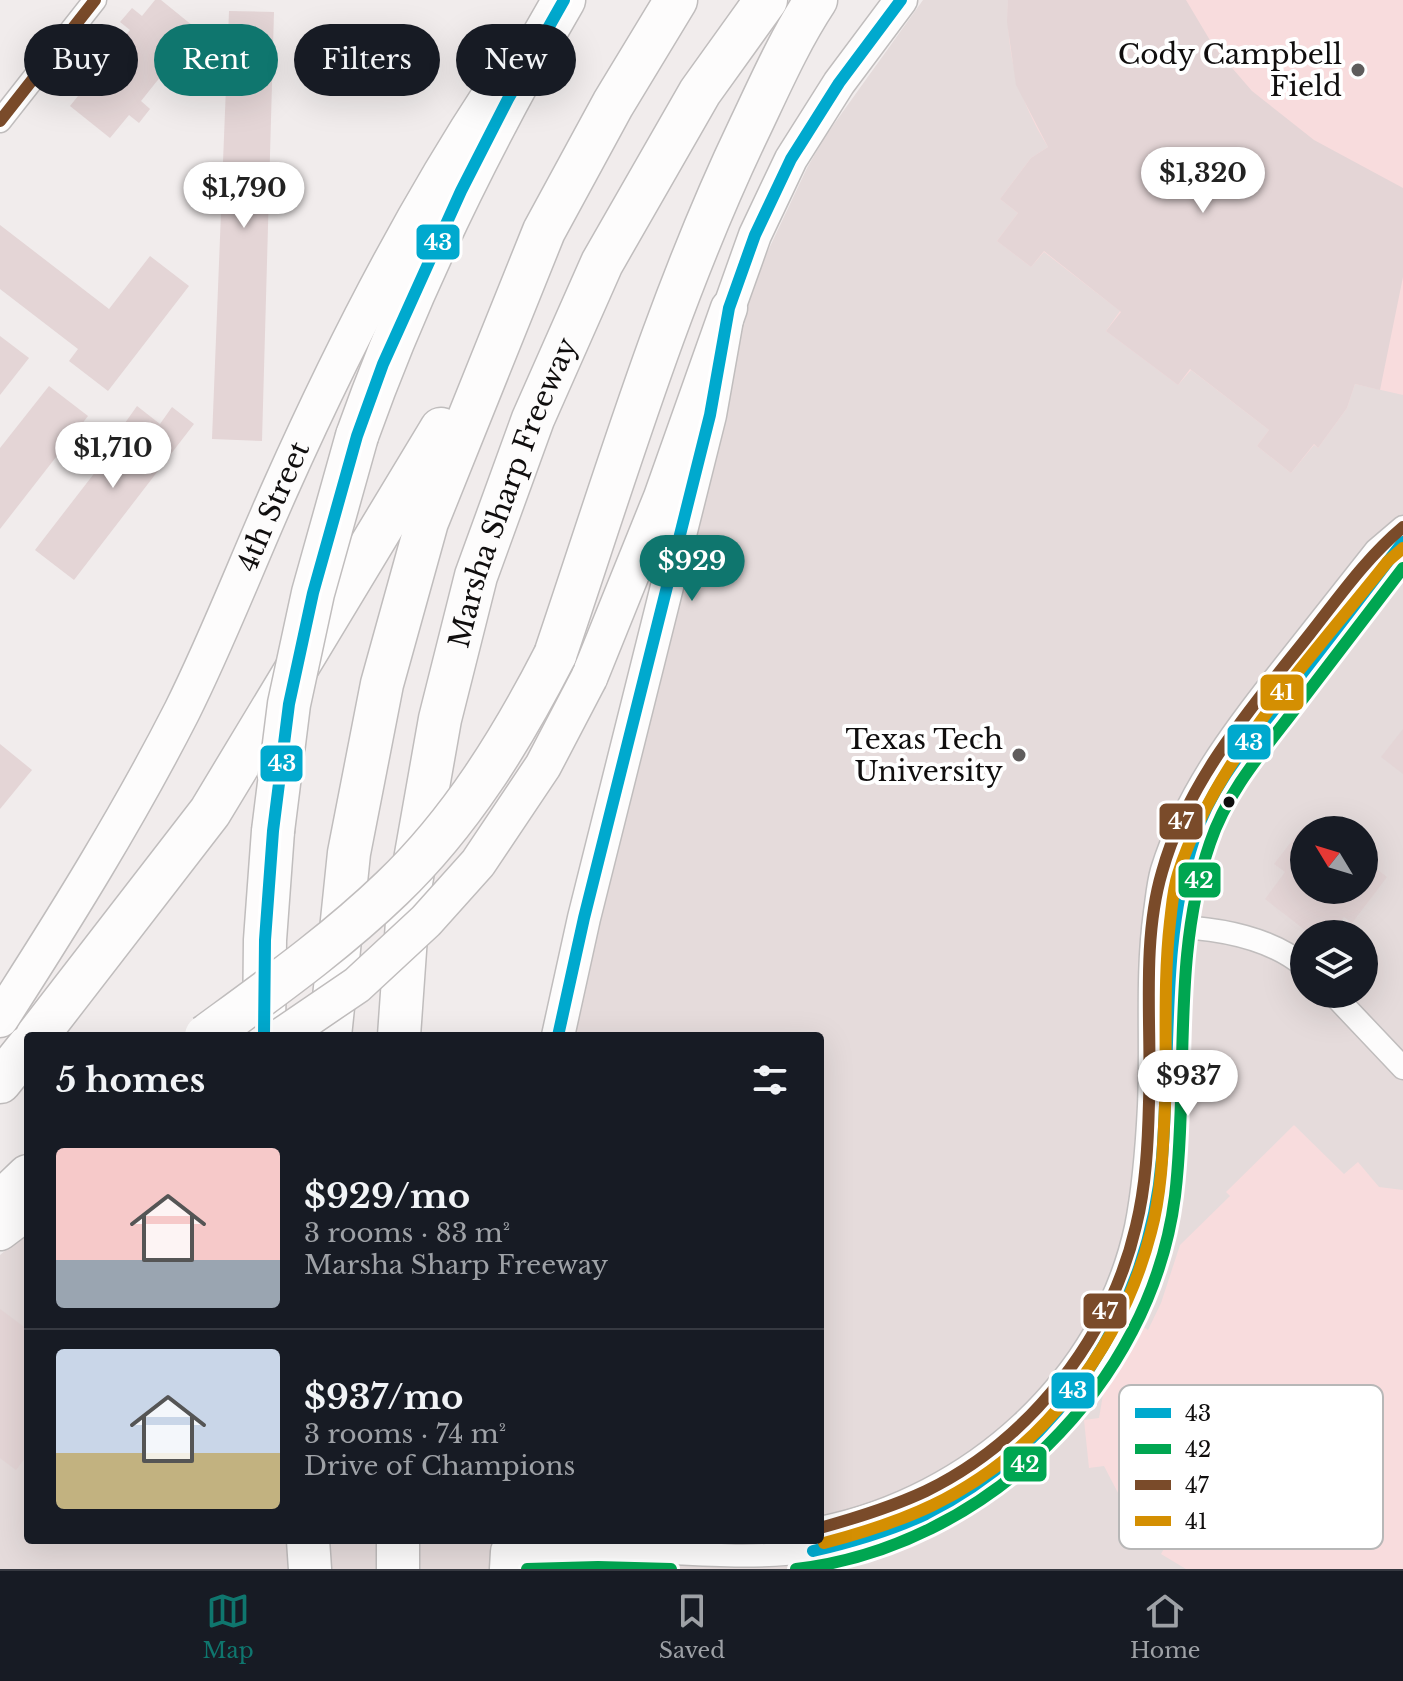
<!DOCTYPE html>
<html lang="en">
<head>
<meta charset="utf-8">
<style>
  body { margin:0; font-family:"Libre Baskerville",serif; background:#242831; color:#f1f3f6; height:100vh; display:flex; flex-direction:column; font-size:30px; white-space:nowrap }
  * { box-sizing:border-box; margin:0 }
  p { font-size:26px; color:#9ea1a6 }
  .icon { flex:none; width:44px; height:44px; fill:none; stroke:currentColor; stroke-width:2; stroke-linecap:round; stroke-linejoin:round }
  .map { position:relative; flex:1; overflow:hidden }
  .side { position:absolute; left:24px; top:1032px; width:800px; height:512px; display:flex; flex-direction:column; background:#171b24; border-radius:8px; box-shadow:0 8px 32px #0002 }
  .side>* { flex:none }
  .guide { position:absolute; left:24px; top:24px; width:800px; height:72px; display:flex; gap:16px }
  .needle { width:52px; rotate:308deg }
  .fabs { position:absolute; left:1290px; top:816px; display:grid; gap:16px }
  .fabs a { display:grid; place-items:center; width:88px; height:88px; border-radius:50%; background:#171b24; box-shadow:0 8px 32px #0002; font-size:40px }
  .price { position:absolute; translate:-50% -68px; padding:0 18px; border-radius:28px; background:#fff; color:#222; font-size:26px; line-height:52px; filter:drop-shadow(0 2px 4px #0008) }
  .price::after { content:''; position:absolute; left:50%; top:48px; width:24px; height:18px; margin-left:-12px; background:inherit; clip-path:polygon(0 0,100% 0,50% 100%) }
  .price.selected { background:#0f766e; color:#fff }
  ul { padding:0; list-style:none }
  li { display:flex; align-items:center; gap:24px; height:200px; padding:0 32px }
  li+li { border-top:2px solid #363941 }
  li span { display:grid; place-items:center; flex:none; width:224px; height:160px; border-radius:8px; color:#555 }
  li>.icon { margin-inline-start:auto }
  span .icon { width:96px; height:96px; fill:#fffc; stroke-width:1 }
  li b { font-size:34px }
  h2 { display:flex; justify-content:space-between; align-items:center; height:96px; padding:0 32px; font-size:34px }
  .pill { padding:0 28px; border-radius:36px; background:#171b24; box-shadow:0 8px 32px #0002; font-size:28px; line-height:72px }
  .pill.selected { background:#0f766e; color:#fff }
  .tabs { display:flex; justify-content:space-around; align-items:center; height:112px; border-top:2px solid #363941; background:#171b24; font-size:22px; color:#9ea1a6 }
  .tabs a { display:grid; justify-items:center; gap:4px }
  .tabs .selected { color:#0f766e }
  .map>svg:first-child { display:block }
  .built { fill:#e5dbdb; fill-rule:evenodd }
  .green { fill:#f8dcdd }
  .building { fill:#e4d5d6 }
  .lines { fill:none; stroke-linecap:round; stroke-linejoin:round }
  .street-casing { stroke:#c0bdbd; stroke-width:25 }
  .secondary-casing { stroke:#c0bdbd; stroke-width:35 }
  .primary-casing { stroke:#c0bdbd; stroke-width:39 }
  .highway-casing { stroke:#c0bdbd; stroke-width:45 }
  .street { stroke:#fdfcfc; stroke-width:22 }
  .secondary { stroke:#fdfcfc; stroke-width:32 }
  .primary { stroke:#fdfcfc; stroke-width:36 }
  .highway { stroke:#fdfcfc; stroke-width:42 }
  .primary-bridge-casing { stroke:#c0bdbd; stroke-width:39; stroke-linecap:butt }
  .highway-bridge-casing { stroke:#c0bdbd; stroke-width:45; stroke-linecap:butt }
  .primary-bridge { stroke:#fdfcfc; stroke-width:36 }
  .highway-bridge { stroke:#fdfcfc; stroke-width:42 }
  .bus-1-casing { stroke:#fff; stroke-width:18 }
  .bus-2-casing { stroke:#fff; stroke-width:18 }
  .bus-3-casing { stroke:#fff; stroke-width:18 }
  .bus-4-casing { stroke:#fff; stroke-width:18 }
  .bus-1 { stroke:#00a9ce; stroke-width:12 }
  .bus-2 { stroke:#00a651; stroke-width:12 }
  .bus-3 { stroke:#7a4b2a; stroke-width:12 }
  .bus-4 { stroke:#d48f02; stroke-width:12 }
  .poi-dot { fill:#5f5c5c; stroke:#fff; stroke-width:3 }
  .bus-dot { fill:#100e0e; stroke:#fff; stroke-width:3 }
  .labels { text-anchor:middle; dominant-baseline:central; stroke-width:8; stroke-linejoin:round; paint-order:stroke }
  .poi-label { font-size:28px; fill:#100e0e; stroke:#fff; text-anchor:end }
  .street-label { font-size:28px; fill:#100e0e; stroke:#fff }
  .key { fill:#fff; stroke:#b7b7b7; stroke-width:2 }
  .key-label { font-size:22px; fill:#100e0e }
  .line-badge { stroke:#fff; stroke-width:3 }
  .badge-label { font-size:22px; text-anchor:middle; font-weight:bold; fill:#fff }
</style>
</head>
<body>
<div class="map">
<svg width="1403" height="1569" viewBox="0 0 1403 1569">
  <rect width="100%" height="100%" fill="#f1ecec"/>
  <path class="built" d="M923,0H1403V1569H0V1255L28,1232V1540H820V1036H571L729,354L758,272L807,168L824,138ZM1304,830H1364V890H1304ZM1304,934H1364V994H1304Z"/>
  <g class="green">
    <path d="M1008,0H1403V395L1355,384L1347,408L1318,448L1314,445L1291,473L1257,446L1269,430L1191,370L1178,385L1106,331L1120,311L1044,252L1031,267L997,241L1018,213L1000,199L1031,158L1048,147C1019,100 1006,56 1008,0Z"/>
    <path d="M1294,1125L1344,1174L1358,1162L1379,1187L1403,1190V1569H1186L1161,1554L1166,1545L1129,1514L1104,1466L1089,1468L1084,1420L1099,1418L1106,1377L1139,1324L1148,1330L1161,1303L1180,1245L1230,1196L1226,1192Z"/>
  </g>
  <g class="building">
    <path d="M155,0H161L198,30L183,49L191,56L181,68L173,61L141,101L150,109L139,123L129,115L110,138L70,106L86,86L75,77L87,61L94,67L100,60L103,63L130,30L120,22L132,8L142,16Z"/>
    <path d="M1008,0H1186L1214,47L1252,91L1314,140L1403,188V277L1380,390L1355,384L1347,408L1318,448L1314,444L1291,473L1257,446L1269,430L1190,369L1178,385L1106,331L1121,312L1044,251L1031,267L997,241L1018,213L1000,199L1031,158L1048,147L1016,85L1007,22Z"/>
    <path d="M229,11L274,12L262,441L212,439Z"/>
    <path d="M0,225L109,309L150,256L189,286L108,391L69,361L78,349L0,289Z"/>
    <path d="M0,336L29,358L0,395Z"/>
    <path d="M49,386L88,416L0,529V448Z"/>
    <path d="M137,406L160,424L172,407L194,424L74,580L35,550L130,427L125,423Z"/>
    <path d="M1403,729V774L1381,757Z"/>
    <path d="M0,744L32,770L0,809Z"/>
    <path d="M1304,825V890H1364V859L1387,877L1352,923L1344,917L1330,934H1310L1265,899L1285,872L1274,864Z"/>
    <path d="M0,1309L28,1330V1454L16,1470L0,1458Z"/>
  </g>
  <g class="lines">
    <defs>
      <g id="street">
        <path d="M0,121L95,0"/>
        <path d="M1161,926C1208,927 1267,935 1304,966"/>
        <path d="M1333,994L1403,1068"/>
        <path d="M820,1528C970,1498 1103,1380 1136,1227C1144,1187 1147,1146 1149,1106C1152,1041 1146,977 1155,912C1157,898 1158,884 1162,870C1186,793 1233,731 1282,669C1314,629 1345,589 1376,550L1403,527"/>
        <path d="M512,1552C550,1552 589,1550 627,1551C689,1553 750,1560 812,1551C962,1529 1104,1402 1146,1258C1159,1215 1162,1169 1164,1125C1169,1037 1164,922 1194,839C1203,813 1218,789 1232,765L1403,542"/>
      </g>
      <path id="secondary" d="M558,1036L584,918L710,415L729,308L755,235L791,159L839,83L901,0"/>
      <g id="primary">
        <path d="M589,678L662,497L729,308"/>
        <path id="s1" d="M0,1019C65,918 128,817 182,711C218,639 247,563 280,489C341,352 411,215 494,89"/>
        <path d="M0,1232L28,1211"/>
      </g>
      <g id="highway">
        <path d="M357,436C411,284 483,139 564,0"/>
        <path d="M555,655C615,478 668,298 749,129C770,85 789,41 816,0"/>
        <path d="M37,1036L210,812L441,429"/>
        <path d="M264,1036L265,940L273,831"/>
        <path d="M330,1036L349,853L382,684L427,522L544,231L613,104L676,0"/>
        <path id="s2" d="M399,1036L409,894L440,719L476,576L533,419L602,263L700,92L766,0"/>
        <path d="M0,1082L28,1047"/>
        <path d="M0,1203L28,1176"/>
        <path d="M308,1540L310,1569"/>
        <path d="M398,1540V1569"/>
        <path d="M511,1569L512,1552"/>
      </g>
    </defs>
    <use href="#street" class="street-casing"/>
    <use href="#secondary" class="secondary-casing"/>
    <use href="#primary" class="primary-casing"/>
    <use href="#highway" class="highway-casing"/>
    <use href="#street" class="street"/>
    <use href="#secondary" class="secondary"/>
    <use href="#primary" class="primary"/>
    <use href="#highway" class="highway"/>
    <defs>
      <path id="primary-bridge" d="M282,1036L357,985L426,921L478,863L543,766L589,678"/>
      <g id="highway-bridge">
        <path d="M273,831L289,704L313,593L357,436"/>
        <path d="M206,1036C270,989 335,943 392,888C461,822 512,739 555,655"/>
      </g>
    </defs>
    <use href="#primary-bridge" class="primary-bridge-casing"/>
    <use href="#highway-bridge" class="highway-bridge-casing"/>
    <use href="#primary-bridge" class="primary-bridge"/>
    <use href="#highway-bridge" class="highway-bridge"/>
    <defs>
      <g id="bus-1">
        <path d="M264,1036L265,940L273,831L289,704L313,593L357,436L383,364L461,191L508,99L564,0"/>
        <path d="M558,1036L584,918L710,415L729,308L755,235L791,159L839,83L901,0"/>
        <path d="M813,1551C852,1542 890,1531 926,1514C1062,1446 1150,1308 1162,1158C1171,1052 1160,942 1194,839C1211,785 1250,741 1284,697C1324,645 1363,594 1403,542"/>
      </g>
      <g id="bus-2">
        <path d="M527,1569L598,1567L671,1569"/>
        <path d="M796,1569C985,1547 1151,1386 1175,1196C1189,1079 1171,956 1210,843C1227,792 1263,751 1295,709C1331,662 1367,615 1403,568"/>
      </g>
      <g id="bus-3">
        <path d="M0,121L95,0"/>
        <path d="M820,1528C856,1518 892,1507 926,1491C1030,1440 1110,1338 1136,1226C1146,1186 1148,1143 1149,1102C1152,1028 1141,943 1162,872C1187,781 1252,707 1309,635C1339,597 1366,558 1403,527"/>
      </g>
      <path id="bus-4" d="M824,1543C862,1533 898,1522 933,1505C1042,1452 1121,1348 1151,1232C1162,1191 1163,1147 1165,1105C1167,1044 1163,983 1170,922C1172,906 1173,889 1178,874C1213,762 1315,653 1388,561L1403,548"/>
    </defs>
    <use href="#bus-1" class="bus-1-casing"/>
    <use href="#bus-2" class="bus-2-casing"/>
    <use href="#bus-3" class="bus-3-casing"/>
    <use href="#bus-4" class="bus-4-casing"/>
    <use href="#bus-1" class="bus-1"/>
    <use href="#bus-2" class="bus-2"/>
    <use href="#bus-3" class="bus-3"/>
    <use href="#bus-4" class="bus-4"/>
  </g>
  <g class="poi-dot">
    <circle cx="1358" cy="70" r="8"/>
    <circle cx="1019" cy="755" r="8"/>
  </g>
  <circle class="bus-dot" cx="1229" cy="802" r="7"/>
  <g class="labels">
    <g class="poi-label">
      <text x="1342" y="54">Cody Campbell<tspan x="1342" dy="32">Field</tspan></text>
      <text x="1003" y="739">Texas Tech<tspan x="1003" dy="32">University</tspan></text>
    </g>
    <g class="street-label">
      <text stroke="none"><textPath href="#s2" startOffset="558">Marsha Sharp Freeway</textPath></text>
      <text stroke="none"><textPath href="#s1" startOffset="582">4th Street</textPath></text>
    </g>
  </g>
  <rect x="1119" y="1385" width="264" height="164" rx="12" class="key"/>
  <rect x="1135" y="1408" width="36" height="10" fill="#00a9ce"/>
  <rect x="1135" y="1444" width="36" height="10" fill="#00a651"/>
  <rect x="1135" y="1480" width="36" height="10" fill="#7a4b2a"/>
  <rect x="1135" y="1516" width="36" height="10" fill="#d48f02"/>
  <g class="key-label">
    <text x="1185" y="1421">43</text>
    <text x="1185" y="1457">42</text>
    <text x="1185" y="1493">47</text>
    <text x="1185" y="1529">41</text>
  </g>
  <g class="line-badge">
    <rect x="415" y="223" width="46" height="38" rx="8" fill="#00a9ce"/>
    <rect x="1259" y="673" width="46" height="39" rx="8" fill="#d48f02"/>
    <rect x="1226" y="723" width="46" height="38" rx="8" fill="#00a9ce"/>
    <rect x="259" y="744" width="45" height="39" rx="8" fill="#00a9ce"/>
    <rect x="1158" y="802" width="46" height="39" rx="8" fill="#7a4b2a"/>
    <rect x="1177" y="861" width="45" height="38" rx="8" fill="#00a651"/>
    <rect x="1082" y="1292" width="46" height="38" rx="8" fill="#7a4b2a"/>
    <rect x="1050" y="1371" width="46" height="39" rx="8" fill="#00a9ce"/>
    <rect x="1002" y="1445" width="46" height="38" rx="8" fill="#00a651"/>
  </g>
  <g class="badge-label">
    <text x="438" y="250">43</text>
    <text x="1282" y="700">41</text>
    <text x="1249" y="750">43</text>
    <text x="282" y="771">43</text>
    <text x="1181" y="829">47</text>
    <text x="1199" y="888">42</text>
    <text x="1105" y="1319">47</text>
    <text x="1073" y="1398">43</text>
    <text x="1025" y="1472">42</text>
  </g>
</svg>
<div class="fabs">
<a><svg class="needle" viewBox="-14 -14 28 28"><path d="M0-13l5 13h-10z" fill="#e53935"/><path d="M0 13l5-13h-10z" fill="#9ea1a6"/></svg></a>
<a><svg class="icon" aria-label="layers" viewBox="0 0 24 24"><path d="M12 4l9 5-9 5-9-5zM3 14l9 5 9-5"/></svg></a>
</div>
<b class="price" style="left:1203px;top:215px">$1,320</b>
<b class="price" style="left:244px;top:230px">$1,790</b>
<b class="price" style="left:113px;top:490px">$1,710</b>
<b class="price selected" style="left:692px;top:603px">$929</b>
<b class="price" style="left:1188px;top:1118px">$937</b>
<div class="guide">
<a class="pill">Buy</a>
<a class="pill selected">Rent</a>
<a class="pill">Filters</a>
<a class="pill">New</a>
</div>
<section class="side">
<h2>5 homes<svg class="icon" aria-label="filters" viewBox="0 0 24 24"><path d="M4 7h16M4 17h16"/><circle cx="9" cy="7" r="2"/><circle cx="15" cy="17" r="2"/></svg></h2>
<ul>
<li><span style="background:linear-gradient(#f6c9c9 70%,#9aa5b1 0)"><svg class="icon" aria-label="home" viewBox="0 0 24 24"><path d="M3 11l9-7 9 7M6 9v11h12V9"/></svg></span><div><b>$929/mo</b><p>3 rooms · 83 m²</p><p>Marsha Sharp Freeway</p></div></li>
<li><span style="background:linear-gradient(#c9d6e8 65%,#c2b280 0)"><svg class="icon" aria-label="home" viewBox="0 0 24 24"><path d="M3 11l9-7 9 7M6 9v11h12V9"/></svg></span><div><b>$937/mo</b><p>3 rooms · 74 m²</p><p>Drive of Champions</p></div></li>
</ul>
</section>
</div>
<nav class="tabs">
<a class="selected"><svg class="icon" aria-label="map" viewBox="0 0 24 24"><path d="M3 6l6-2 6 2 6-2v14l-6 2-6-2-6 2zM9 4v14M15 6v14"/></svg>Map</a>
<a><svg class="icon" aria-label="saved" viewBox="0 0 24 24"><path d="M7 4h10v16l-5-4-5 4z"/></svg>Saved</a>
<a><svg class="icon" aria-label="home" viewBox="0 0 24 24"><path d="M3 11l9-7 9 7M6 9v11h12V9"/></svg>Home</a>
</nav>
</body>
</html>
